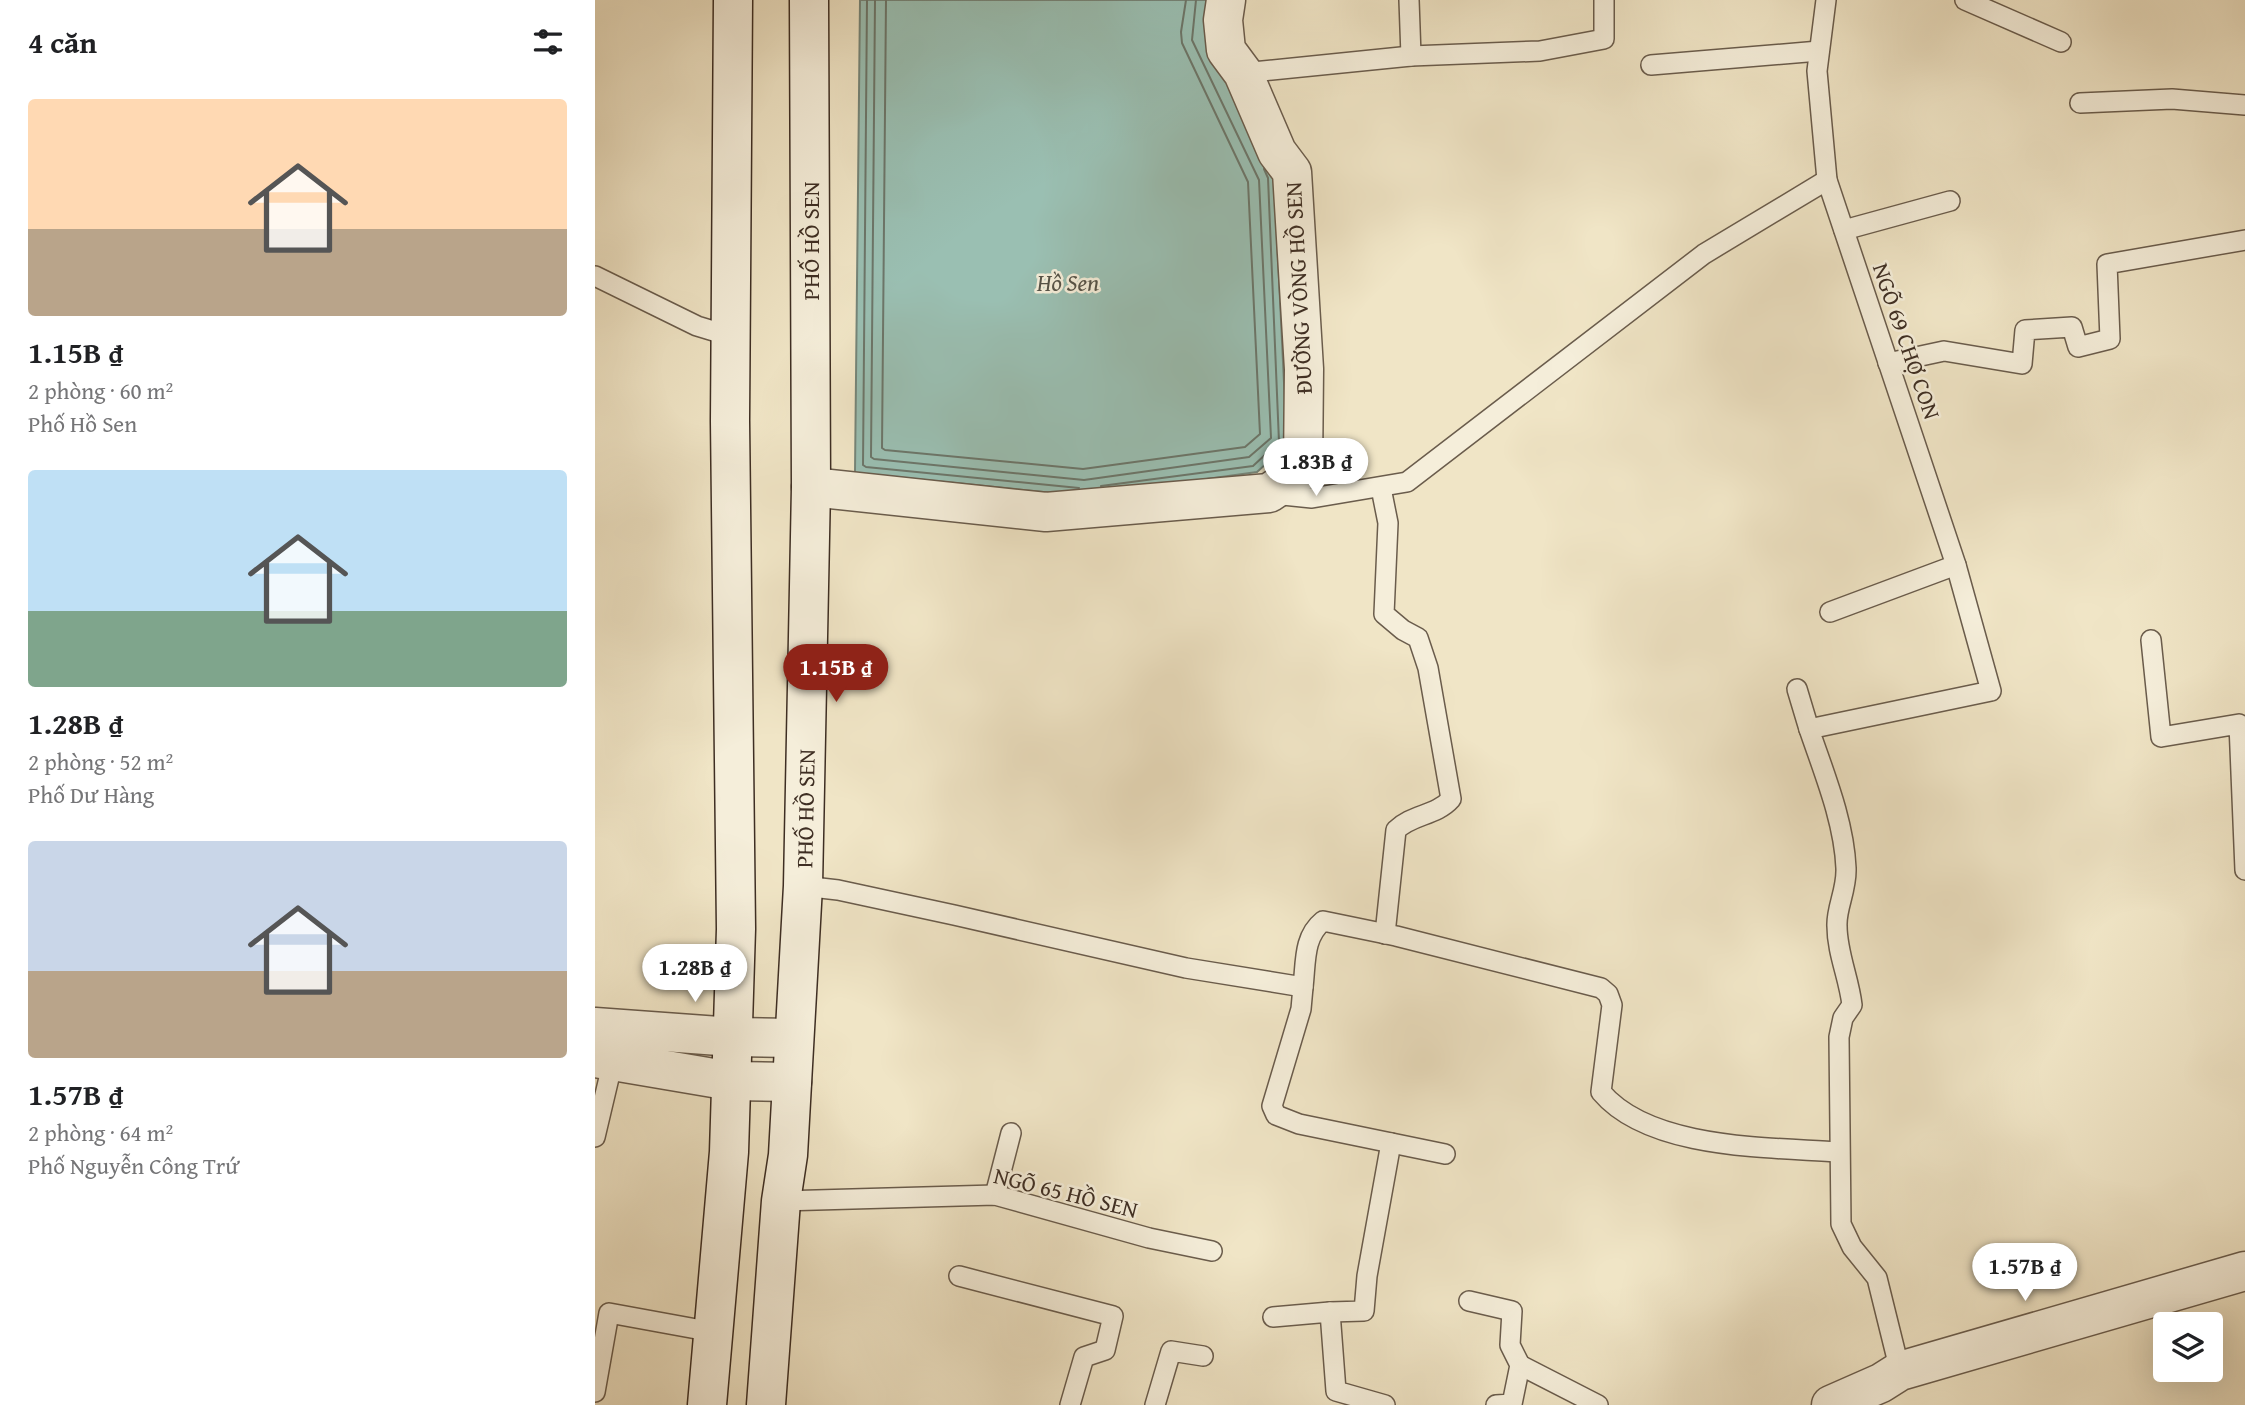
<!DOCTYPE html>
<html lang="vi">
<head>
<meta charset="utf-8">
<style>
  body { margin:0; font-family:"Gentium Book Plus",serif; background:#f6f6f6; color:#202124; height:100vh; display:flex; flex-direction:column; font-size:26px; white-space:nowrap }
  * { box-sizing:border-box; margin:0 }
  p { font-size:23px; color:#757577 }
  .icon { flex:none; width:38px; height:38px; fill:none; stroke:currentColor; stroke-width:2; stroke-linecap:round; stroke-linejoin:round }
  .map { position:relative; flex:1; overflow:hidden }
  .panel { display:flex; flex-direction:column; background:#fff; width:595px }
  .panel>* { flex:none }
  .buttons { position:absolute; left:1558px; top:1312px; display:grid; gap:14px }
  .buttons a { display:grid; place-items:center; width:70px; height:70px; border-radius:7px; background:#fff; box-shadow:0 7px 28px #0002; font-size:35px }
  .price { position:absolute; translate:-50% -60px; padding:0 16px; border-radius:24px; background:#fff; color:#222; font-size:23px; line-height:46px; filter:drop-shadow(0 2px 4px #0008) }
  .price::after { content:''; position:absolute; left:50%; top:42px; width:21px; height:16px; margin-left:-10px; background:inherit; clip-path:polygon(0 0,100% 0,50% 100%) }
  .price.selected { background:#8f2418; color:#fff }
  ul { padding:0; list-style:none }
  li { display:grid; align-content:center; gap:14px; height:371px; padding:0 28px }
  li span { display:grid; place-items:center; height:217px; border-radius:7px; color:#555 }
  li>.icon { margin-inline-start:auto }
  span .icon { width:126px; height:126px; fill:#fffc; stroke-width:1 }
  li b { font-size:30px }
  h2 { display:flex; justify-content:space-between; align-items:center; height:84px; padding:0 28px; font-size:30px }
  main { display:flex; flex:1; min-height:0 }
  .map>svg:first-child { display:block }
  .water { fill:#9abfb2; stroke:#758579; stroke-width:2 }
  .lines { fill:none; stroke-linecap:round; stroke-linejoin:round }
  .shore { stroke:#6c766a; stroke-width:2 }
  .service-casing { stroke:#6a5c4c; stroke-width:22 }
  .minor-casing { stroke:#6a5c4c; stroke-width:41 }
  .tertiary-casing { stroke:#6a5c4c; stroke-width:41 }
  .secondary-casing { stroke:#3e2e23; stroke-width:41 }
  .service { stroke:#f5eeda; stroke-width:19 }
  .minor { stroke:#f5eeda; stroke-width:38 }
  .tertiary { stroke:#f5eeda; stroke-width:38 }
  .secondary { stroke:#f5eeda; stroke-width:38 }
  .labels { text-anchor:middle; dominant-baseline:central; stroke-width:5; stroke-linejoin:round; paint-order:stroke }
  .street-label { font-size:23px; fill:#3e2e23; stroke:#f5eeda }
  .water-label { font-size:24px; font-style:italic; fill:#555247; stroke:#f5eeda }
</style>
</head>
<body>
<main>
<section class="panel">
<h2>4 căn<svg class="icon" aria-label="filters" viewBox="0 0 24 24"><path d="M4 7h16M4 17h16"/><circle cx="9" cy="7" r="2"/><circle cx="15" cy="17" r="2"/></svg></h2>
<ul>
<li><span style="background:linear-gradient(#ffd9b3 60%,#b9a48a 0)"><svg class="icon" aria-label="home" viewBox="0 0 24 24"><path d="M3 11l9-7 9 7M6 9v11h12V9"/></svg></span><div><b>1.15B ₫</b><p>2 phòng · 60 m²</p><p>Phố Hồ Sen</p></div></li>
<li><span style="background:linear-gradient(#bfe0f5 65%,#7fa58c 0)"><svg class="icon" aria-label="home" viewBox="0 0 24 24"><path d="M3 11l9-7 9 7M6 9v11h12V9"/></svg></span><div><b>1.28B ₫</b><p>2 phòng · 52 m²</p><p>Phố Dư Hàng</p></div></li>
<li><span style="background:linear-gradient(#c9d6e8 60%,#b9a48a 0)"><svg class="icon" aria-label="home" viewBox="0 0 24 24"><path d="M3 11l9-7 9 7M6 9v11h12V9"/></svg></span><div><b>1.57B ₫</b><p>2 phòng · 64 m²</p><p>Phố Nguyễn Công Trứ</p></div></li>
</ul>
</section>
<div class="map">
<svg width="1650" height="1405" viewBox="0 0 1650 1405">
  <rect width="100%" height="100%" fill="#f0e5c6"/>
  <filter id="stains"><feTurbulence type="fractalNoise" baseFrequency=".00286" numOctaves="4"/><feColorMatrix values="0 0 0 0 .2 0 0 0 0 .09 0 0 0 0 .02 0 0 0 .5 -.17"/></filter>
  <radialGradient id="worn" r=".72"><stop offset=".6" stop-color="#630" stop-opacity="0"/><stop offset="1" stop-color="#630" stop-opacity=".3"/></radialGradient>
  <path class="water" d="M265,0H617L679,175L692,445L662,472L489,496L260,473Z"/>
  <g class="lines">
    <g class="shore">
      <path d="M272,0L268,465L271,467L484,488"/>
      <path d="M280,0L276,457L279,459L489,480L654,457L676,438L664,180L597,40L601,0"/>
      <path d="M291,0L287,448L290,450L488,469L650,447L665,434L653,182L587,43L586,32L591,0"/>
      <path d="M506,486L658,466L684,442L673,178L669,169"/>
    </g>
    <defs>
      <g id="service">
        <path d="M814,0L816,56"/>
        <path d="M1231,0L1222,71L1232,180L1361,565L1396,691L1214,729C1229,773 1249,821 1251,868C1252,890 1241,908 1242,926C1242,953 1254,978 1257,1005L1248,1018L1244,1037L1246,1224L1257,1247L1282,1278L1305,1371"/>
        <path d="M1370,0L1466,42"/>
        <path d="M1056,65L1224,51"/>
        <path d="M648,73L816,56L945,51L1009,39V0"/>
        <path d="M1485,103L1577,99L1650,105"/>
        <path d="M1249,230L1355,201"/>
        <path d="M0,276L102,326L135,336"/>
        <path d="M1293,363L1349,351L1427,364L1430,330L1477,327L1483,347L1515,339L1512,264L1650,240"/>
        <path d="M786,488L793,523L789,614L808,630L823,638L833,668L856,799C841,816 817,814 801,830L790,934"/>
        <path d="M678,494L717,498L812,482L1109,254L1232,180"/>
        <path d="M1235,612L1361,565"/>
        <path d="M1556,640L1566,737L1644,724L1650,870"/>
        <path d="M1202,689L1214,729"/>
        <path d="M208,886L243,890L359,915L591,968L708,987C711,963 708,937 728,921L801,936L1006,988L1013,994L1017,1005L1006,1092C1055,1150 1174,1147 1244,1152"/>
        <path d="M708,987L706,1009L677,1106L681,1115L704,1124L850,1154"/>
        <path d="M0,1137L18,1061"/>
        <path d="M400,1195L416,1133"/>
        <path d="M186,1201L400,1195L554,1238L617,1251"/>
        <path d="M364,1276L518,1316L510,1350L489,1357L475,1405"/>
        <path d="M874,1301L917,1311L915,1345L925,1365L917,1404L901,1405"/>
        <path d="M735,1312L769,1311L772,1276L796,1143"/>
        <path d="M678,1317L735,1312L741,1391L790,1405"/>
        <path d="M925,1365L1003,1405"/>
        <path d="M0,1392L14,1313L118,1332"/>
        <path d="M560,1405L576,1351L608,1356"/>
      </g>
      <g id="minor">
        <path d="M216,487L451,512L674,493L708,470L709,369L697,172L682,152L648,73L631,50L628,20L631,0"/>
        <path d="M1236,1405L1286,1383L1305,1371L1650,1271"/>
      </g>
      <g id="tertiary">
        <path d="M0,1027L138,1037L198,1038"/>
        <path d="M0,1058L136,1081L197,1082"/>
      </g>
      <g id="secondary">
        <path d="M112,1405L134,1152L141,929L135,421L138,0"/>
        <path id="s1" d="M171,1405L186,1201L193,1155L208,886L216,487L214,0"/>
      </g>
    </defs>
    <use href="#service" class="service-casing"/>
    <use href="#minor" class="minor-casing"/>
    <use href="#tertiary" class="tertiary-casing"/>
    <use href="#secondary" class="secondary-casing"/>
    <use href="#service" class="service"/>
    <use href="#minor" class="minor"/>
    <use href="#tertiary" class="tertiary"/>
    <use href="#secondary" class="secondary"/>
  </g>
  <g class="labels">
    <g class="street-label">
      <text transform="translate(215 241) rotate(-90)">PHỐ HỒ SEN</text>
      <text transform="translate(703 288) rotate(-93)">ĐƯỜNG VÒNG HỒ SEN</text>
      <text transform="translate(1312 341) rotate(71)">NGÕ 69 CHỢ CON</text>
      <text stroke="none"><textPath href="#s1" startOffset="598">PHỐ HỒ SEN</textPath></text>
      <text transform="translate(471 1192) rotate(14)">NGÕ 65 HỒ SEN</text>
    </g>
    <g class="water-label">
      <text x="473" y="282">Hồ Sen</text>
    </g>
  </g>
  <rect width="100%" height="100%" filter="url(#stains)"/>
  <rect width="100%" height="100%" fill="url(#worn)"/>
</svg>
<div class="buttons">
<a><svg class="icon" aria-label="layers" viewBox="0 0 24 24"><path d="M12 4l9 5-9 5-9-5zM3 14l9 5 9-5"/></svg></a>
</div>
<b class="price" style="left:721px;top:498px">1.83B ₫</b>
<b class="price selected" style="left:241px;top:704px">1.15B ₫</b>
<b class="price" style="left:100px;top:1004px">1.28B ₫</b>
<b class="price" style="left:1430px;top:1303px">1.57B ₫</b>
</div>
</main>
</body>
</html>
